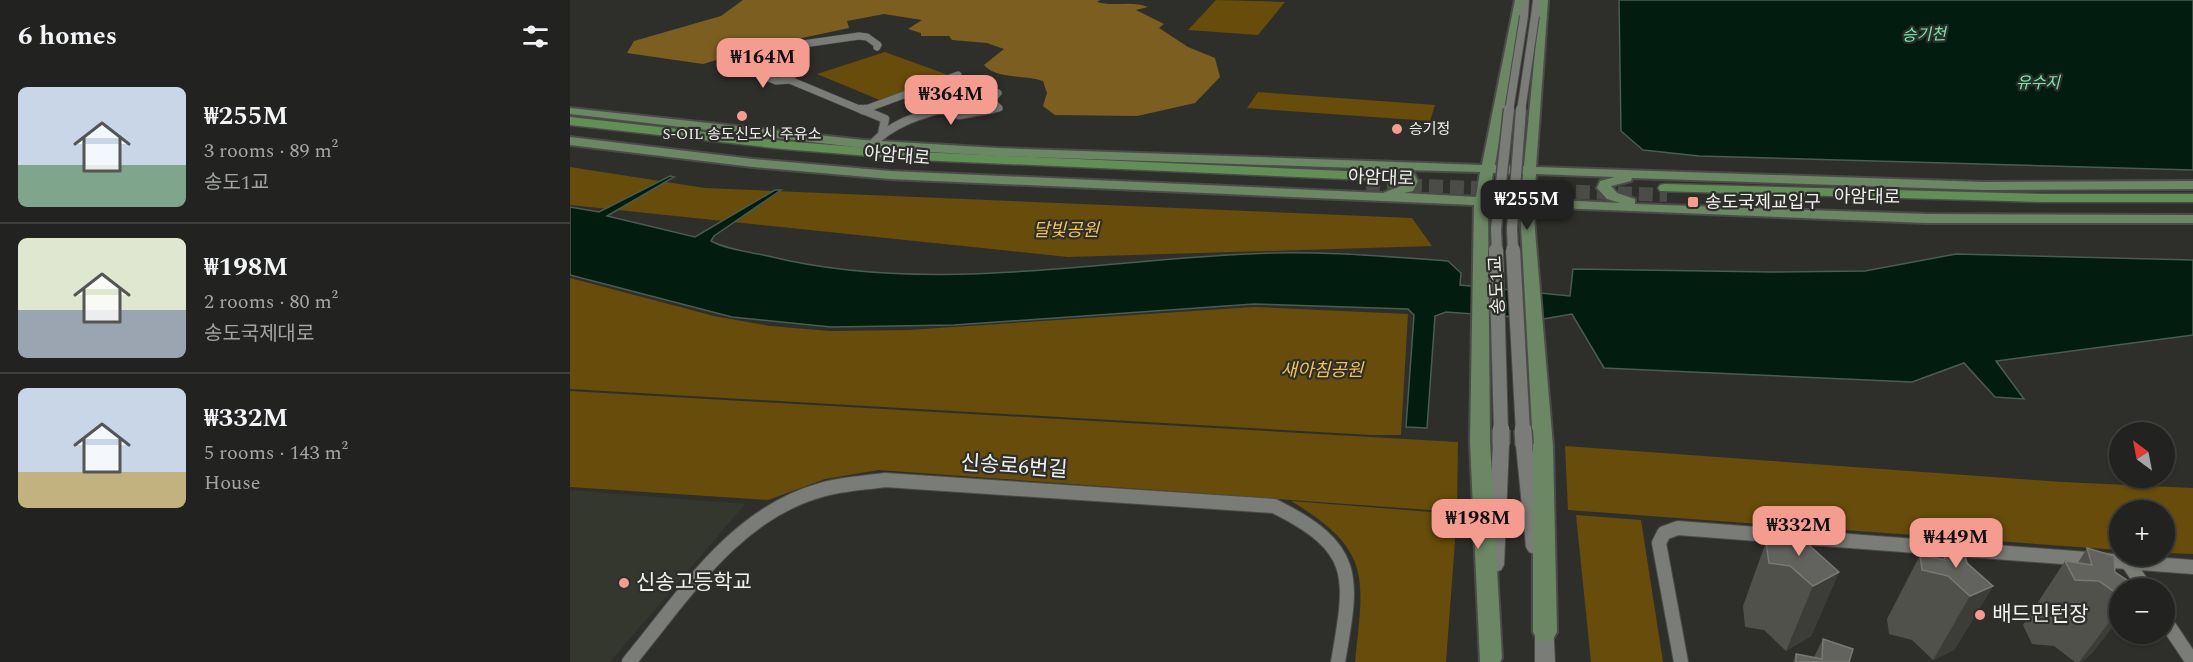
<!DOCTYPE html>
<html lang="en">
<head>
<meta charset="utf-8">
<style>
  body { margin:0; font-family:Spectral,"Noto Sans KR",serif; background:#2e2f2d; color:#f1f3f6; height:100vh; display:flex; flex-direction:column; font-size:22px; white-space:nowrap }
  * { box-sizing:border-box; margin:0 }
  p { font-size:20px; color:#a2a4a5 }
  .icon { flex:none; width:33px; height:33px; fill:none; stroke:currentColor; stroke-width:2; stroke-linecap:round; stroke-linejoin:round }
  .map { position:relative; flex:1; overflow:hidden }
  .panel { display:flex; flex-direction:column; background:#222320; width:570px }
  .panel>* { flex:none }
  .needle { width:39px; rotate:328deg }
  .tools { position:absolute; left:1539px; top:422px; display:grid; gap:12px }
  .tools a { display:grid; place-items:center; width:66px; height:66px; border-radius:50%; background:#222320; box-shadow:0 2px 4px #0004,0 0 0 2px #3f403e; font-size:30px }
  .price { position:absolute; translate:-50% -51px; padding:0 14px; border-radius:12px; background:#f59c91; color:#111; font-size:20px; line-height:39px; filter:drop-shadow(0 2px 3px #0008) }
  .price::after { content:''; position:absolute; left:50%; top:36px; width:18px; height:14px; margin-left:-9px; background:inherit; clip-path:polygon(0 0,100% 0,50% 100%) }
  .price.active { background:#222; color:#fff }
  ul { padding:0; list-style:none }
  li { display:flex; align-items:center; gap:18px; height:150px; padding:0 18px }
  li+li { border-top:2px solid #3f403e }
  li span { display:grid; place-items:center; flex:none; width:168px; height:120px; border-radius:9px; color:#555 }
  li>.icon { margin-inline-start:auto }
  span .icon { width:72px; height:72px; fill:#fffc; stroke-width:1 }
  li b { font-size:26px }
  h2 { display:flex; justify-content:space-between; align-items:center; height:72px; padding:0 18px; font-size:26px }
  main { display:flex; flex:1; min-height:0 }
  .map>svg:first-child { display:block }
  .built { fill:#34372d }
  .green { fill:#674c0b }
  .forest { fill:#7c5f20 }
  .water { fill:#021c0f; stroke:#4a5c52; stroke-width:1.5 }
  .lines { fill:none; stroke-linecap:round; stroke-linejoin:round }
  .highway-tunnel { stroke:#4b4c48; stroke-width:14; stroke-dasharray:14 7; stroke-linecap:butt }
  .street-far2-casing { stroke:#4b4c49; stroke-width:8 }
  .street-far1-casing { stroke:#4b4c49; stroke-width:10 }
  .street-casing { stroke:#4b4c49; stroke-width:16 }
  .secondary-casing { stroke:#4b4c49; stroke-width:2 }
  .primary-casing { stroke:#4b4c49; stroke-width:4 }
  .highway-casing { stroke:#4b4c49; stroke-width:3 }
  .street-far2 { stroke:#7a7c77; stroke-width:7 }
  .street-far1 { stroke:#7a7c77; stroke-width:8 }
  .street { stroke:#7a7c77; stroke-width:14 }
  .secondary { fill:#7a7c77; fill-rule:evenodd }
  .primary { fill:#6c8763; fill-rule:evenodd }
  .highway { fill:#628f56; fill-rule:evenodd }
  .secondary-bridge-far3-casing { stroke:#4b4c49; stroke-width:10; stroke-linecap:butt }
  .secondary-bridge-far2-casing { stroke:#4b4c49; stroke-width:13; stroke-linecap:butt }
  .secondary-bridge-far1-casing { stroke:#4b4c49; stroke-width:16; stroke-linecap:butt }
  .secondary-bridge-casing { stroke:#4b4c49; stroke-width:20; stroke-linecap:butt }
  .secondary-bridge-far3 { stroke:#7a7c77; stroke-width:8 }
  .secondary-bridge-far2 { stroke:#7a7c77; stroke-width:10 }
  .secondary-bridge-far1 { stroke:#7a7c77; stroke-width:14 }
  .secondary-bridge { stroke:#7a7c77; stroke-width:17 }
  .wall { fill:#51514c }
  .shaded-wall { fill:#3c3c38 }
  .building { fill:#62625e; stroke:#797974; stroke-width:1.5 }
  .poi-dot { fill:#f59c91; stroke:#2e2f2b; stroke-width:2 }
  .labels { text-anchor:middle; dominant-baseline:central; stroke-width:4.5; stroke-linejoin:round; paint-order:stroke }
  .far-poi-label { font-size:15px; fill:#f1f2ef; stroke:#2e2f2b; text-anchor:start }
  .far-water-label { font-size:16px; font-style:italic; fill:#75e9ab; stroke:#2e2f2b }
  .street-label { font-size:18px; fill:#f1f2ef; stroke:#2e2f2b }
  .poi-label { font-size:18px; fill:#f1f2ef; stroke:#2e2f2b; text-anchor:start }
  .park-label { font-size:18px; font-style:italic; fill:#f5c152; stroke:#2e2f2b }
  .near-street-label { font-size:21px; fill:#f1f2ef; stroke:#2e2f2b }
  .near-poi-label { font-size:21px; fill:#f1f2ef; stroke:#2e2f2b; text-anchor:start }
</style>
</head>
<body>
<main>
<section class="panel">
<h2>6 homes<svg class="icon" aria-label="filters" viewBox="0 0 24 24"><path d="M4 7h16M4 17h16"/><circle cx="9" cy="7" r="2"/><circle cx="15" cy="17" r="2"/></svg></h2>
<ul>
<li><span style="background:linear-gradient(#c9d6e8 65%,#7fa58c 0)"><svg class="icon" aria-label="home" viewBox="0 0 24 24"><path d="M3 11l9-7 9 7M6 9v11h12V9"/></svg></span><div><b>₩255M</b><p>3 rooms · 89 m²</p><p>송도1교</p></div></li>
<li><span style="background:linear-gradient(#dfe7d0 60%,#9aa5b1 0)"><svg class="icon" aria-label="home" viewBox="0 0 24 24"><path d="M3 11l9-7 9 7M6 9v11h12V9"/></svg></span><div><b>₩198M</b><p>2 rooms · 80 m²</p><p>송도국제대로</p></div></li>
<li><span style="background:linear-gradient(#c9d6e8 70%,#c2b280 0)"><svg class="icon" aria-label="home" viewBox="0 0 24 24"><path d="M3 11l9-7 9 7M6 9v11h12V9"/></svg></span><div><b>₩332M</b><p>5 rooms · 143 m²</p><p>House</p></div></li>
</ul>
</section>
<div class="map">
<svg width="1623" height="662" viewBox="0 0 1623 662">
  <rect width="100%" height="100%" fill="#2e2f2b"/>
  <path class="built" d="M0,490L175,504L40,662H0Z"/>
  <g class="green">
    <path d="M646,0L715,2L688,35L618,30Z"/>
    <path d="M315,52L381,76L312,101L247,74Z"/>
    <path d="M688,92L865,105L860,121L677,108Z"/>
    <path d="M0,167L135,188L842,218L862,246L498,257L0,205Z"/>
    <path d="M0,278L144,316L200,326L260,331L339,330L684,307L838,314L831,435H801L0,389Z"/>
    <path d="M0,391L888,442L887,512L309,470L255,479L198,500L0,487Z"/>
    <path d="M995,446L1492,482L1623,488V554L1595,553L1594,510H1550L1549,550L998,510Z"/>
    <path d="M721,501L887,514L876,662H785C794,576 802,550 721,501Z"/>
    <path d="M1006,515L1071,520L1093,662H1021Z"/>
  </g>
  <path class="forest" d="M173,0H530L527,2C543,7 563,0 578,7L566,10L594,24L589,28L618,47L645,58L650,77L625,103L567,116L485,115L473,106L477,93L473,81C454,74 427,80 414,65L434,49L417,43L382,40L379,36H351V33L338,29L352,20L314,14L277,21L279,28L218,41L168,61L153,58L133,64L57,53L64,41L151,16Z"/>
  <g class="water">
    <path d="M1049,0H1623V170L1129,156L1073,150L1051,131Z"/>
    <path d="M100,176L104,177L37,216L125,237L205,190H211L144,236L141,241C158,250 180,252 198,256C354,295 521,261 678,254C745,250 811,256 878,261L891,273L890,285L1000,296L1003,269L1201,272L1295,271L1386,254L1623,260V335L1426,361L1454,399L1425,397L1394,363L1342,382L1034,368L1002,314L973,319L876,312L865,316L857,428L836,427L844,315L838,309L684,304L384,325L261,327L162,317L0,275V207L29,212Z"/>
  </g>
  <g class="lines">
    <path class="highway-tunnel" d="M796,184L1097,195"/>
    <defs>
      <g id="street-far2">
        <path d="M219,46L289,36L297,37L308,45L307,47"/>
        <path d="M170,66L206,81L221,80"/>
        <path d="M227,72L219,78L222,81L294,111"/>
        <path d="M293,110L388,75"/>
        <path d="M366,111H376"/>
        <path d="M414,111L429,108L421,101L428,93"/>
      </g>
      <g id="street-far1">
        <path d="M291,109L315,119L312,134"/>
        <path d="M371,109L389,115L423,109"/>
        <path d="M293,110L295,109"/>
        <path d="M302,144C322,124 344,117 371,109"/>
      </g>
      <g id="street">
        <path d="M1559,564L1575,588"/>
        <path d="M1594,619L1623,662"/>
        <path d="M59,662C114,596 164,514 251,490C271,484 294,483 315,480L704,506C789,548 783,576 768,662"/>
        <path d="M1111,662L1089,543L1094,533L1108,528L1623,567"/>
      </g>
      <g id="secondary">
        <path d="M951,0H959L958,16L954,18L950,16Z"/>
        <path d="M963,0H971L969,16L965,18L961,16Z"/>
        <path d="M931,439L937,440L939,444L934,565L931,570L925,572L919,570L916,565L923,444L925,440Z"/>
        <path d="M954,440L960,441L962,445L974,547L971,552L965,554L959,552L956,547L946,445L948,441Z"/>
        <path d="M974,615L981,617L983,623L985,662H965V623L967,617Z"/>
      </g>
      <path id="primary" d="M945,0H953L925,165L954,166L970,0H978L966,167L1413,182L1623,181V189L1413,190L1062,178L1061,181L1041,186L1047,193L1065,199V204L1356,214L1623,215V223H1356L963,207L983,446L987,632L983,639L975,642L967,639L963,632V446L950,207L918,205L920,442L932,658L930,662H910L900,442L904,205L320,179L183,167L0,145V137L183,159L320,171L813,193L833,185V177L816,169L428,156L294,148L0,114V108L294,140L428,148L912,165ZM837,170L910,172L906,197L834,193L843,191L848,181L843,172ZM923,173L953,174L950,199L919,197ZM966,174L1045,177L1030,181L1027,188L1037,199L1050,203L964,199Z"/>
      <g id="highway">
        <path d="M0,117L213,141L348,152L797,172L804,176L797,180L348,160L213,149L0,125Z"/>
        <path d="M1095,184L1474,194H1623V202H1474L1090,191L1088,188L1090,185Z"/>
      </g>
    </defs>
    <use href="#street-far2" class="street-far2-casing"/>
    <use href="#street-far1" class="street-far1-casing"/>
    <use href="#street" class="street-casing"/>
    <use href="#secondary" class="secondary-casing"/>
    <use href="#primary" class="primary-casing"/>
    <use href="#highway" class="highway-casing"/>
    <use href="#street-far2" class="street-far2"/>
    <use href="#street-far1" class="street-far1"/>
    <use href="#street" class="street"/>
    <use href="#secondary" class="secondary"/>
    <use href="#primary" class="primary"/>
    <use href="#highway" class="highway"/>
    <defs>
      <g id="secondary-bridge-far3">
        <path d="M939,111L954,16"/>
        <path d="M951,111L965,16"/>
      </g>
      <g id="secondary-bridge-far2">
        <path d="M927,251L926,229L939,109"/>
        <path d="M943,251L942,229L951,109"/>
      </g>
      <g id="secondary-bridge-far1">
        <path d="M926,250L931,432"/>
        <path d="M943,250L953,432"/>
      </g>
      <g id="secondary-bridge">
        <path d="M931,430V444"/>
        <path d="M953,430L954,445"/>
      </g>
    </defs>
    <use href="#secondary-bridge-far3" class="secondary-bridge-far3-casing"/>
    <use href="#secondary-bridge-far2" class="secondary-bridge-far2-casing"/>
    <use href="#secondary-bridge-far1" class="secondary-bridge-far1-casing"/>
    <use href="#secondary-bridge" class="secondary-bridge-casing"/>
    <use href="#secondary-bridge-far3" class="secondary-bridge-far3"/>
    <use href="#secondary-bridge-far2" class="secondary-bridge-far2"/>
    <use href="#secondary-bridge-far1" class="secondary-bridge-far1"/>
    <use href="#secondary-bridge" class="secondary-bridge"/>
  </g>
  <g class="wall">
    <path d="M1227,532L1240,546L1269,572L1241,636L1216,651L1194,630L1175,627L1173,606L1196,542L1223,540Z"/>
    <path d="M1371,542L1423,586L1384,650L1363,660L1342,640L1319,634L1317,619L1350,555L1363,558Z"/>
    <path d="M1517,548L1545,572L1550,588V617L1522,653L1511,662H1505L1484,646L1462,644L1453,625L1495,561L1508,563Z"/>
    <path d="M1253,639L1279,662H1223L1226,654L1244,657Z"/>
  </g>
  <g class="shaded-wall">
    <path d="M1269,572L1241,636L1216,651L1243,586Z"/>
    <path d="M1423,586L1384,650L1363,660L1400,596Z"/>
    <path d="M1550,608V617L1522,653L1511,662H1509Z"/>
  </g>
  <g class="building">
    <path d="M1211,531L1226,542L1227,532L1240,536V546L1269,572L1243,586L1220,566L1199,563L1196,542Z"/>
    <path d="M1371,542L1393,547L1397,563L1423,586L1400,596L1378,576L1352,570L1350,555L1375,560Z"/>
    <path d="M1517,548L1544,556L1545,572L1569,588H1550V596L1529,581L1505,580L1495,561L1522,565Z"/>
    <path d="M1253,639L1283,649L1279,662H1226V654L1252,659Z"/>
  </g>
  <g class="poi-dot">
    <circle cx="172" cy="116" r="6"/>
    <circle cx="827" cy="129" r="6"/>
    <rect x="1117" y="196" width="12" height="12" rx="3"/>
    <circle cx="54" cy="583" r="6"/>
    <circle cx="1410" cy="615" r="6"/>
  </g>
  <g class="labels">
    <g class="far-poi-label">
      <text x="839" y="129">승기정</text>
      <text x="172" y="134" text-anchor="middle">S-OIL 송도신도시 주유소</text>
    </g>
    <g class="far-water-label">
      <text transform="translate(1354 35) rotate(-2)">승기천</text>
      <text x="1468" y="83">유수지</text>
    </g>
    <g class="street-label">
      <text transform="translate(327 156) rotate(5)">아암대로</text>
      <text transform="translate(811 178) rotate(2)">아암대로</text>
      <text transform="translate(1297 197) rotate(1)">아암대로</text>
      <text transform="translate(927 285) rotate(-93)">송도1교</text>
    </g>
    <g class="poi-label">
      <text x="1135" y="202">송도국제교입구</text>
    </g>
    <g class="park-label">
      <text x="496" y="230">달빛공원</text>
      <text x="752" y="370">새아침공원</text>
    </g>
    <g class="near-street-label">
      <text transform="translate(444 467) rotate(4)">신송로6번길</text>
    </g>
    <g class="near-poi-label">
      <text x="66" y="583">신송고등학교</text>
      <text x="1422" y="615">배드민턴장</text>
    </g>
  </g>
</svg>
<div class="tools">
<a><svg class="needle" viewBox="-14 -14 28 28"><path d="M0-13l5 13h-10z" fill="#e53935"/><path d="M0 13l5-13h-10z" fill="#a2a4a5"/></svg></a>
<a>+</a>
<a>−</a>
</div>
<b class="price" style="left:193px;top:89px">₩164M</b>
<b class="price" style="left:381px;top:126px">₩364M</b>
<b class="price active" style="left:957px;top:231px">₩255M</b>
<b class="price" style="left:908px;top:550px">₩198M</b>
<b class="price" style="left:1229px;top:557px">₩332M</b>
<b class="price" style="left:1386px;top:569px">₩449M</b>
</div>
</main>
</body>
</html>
